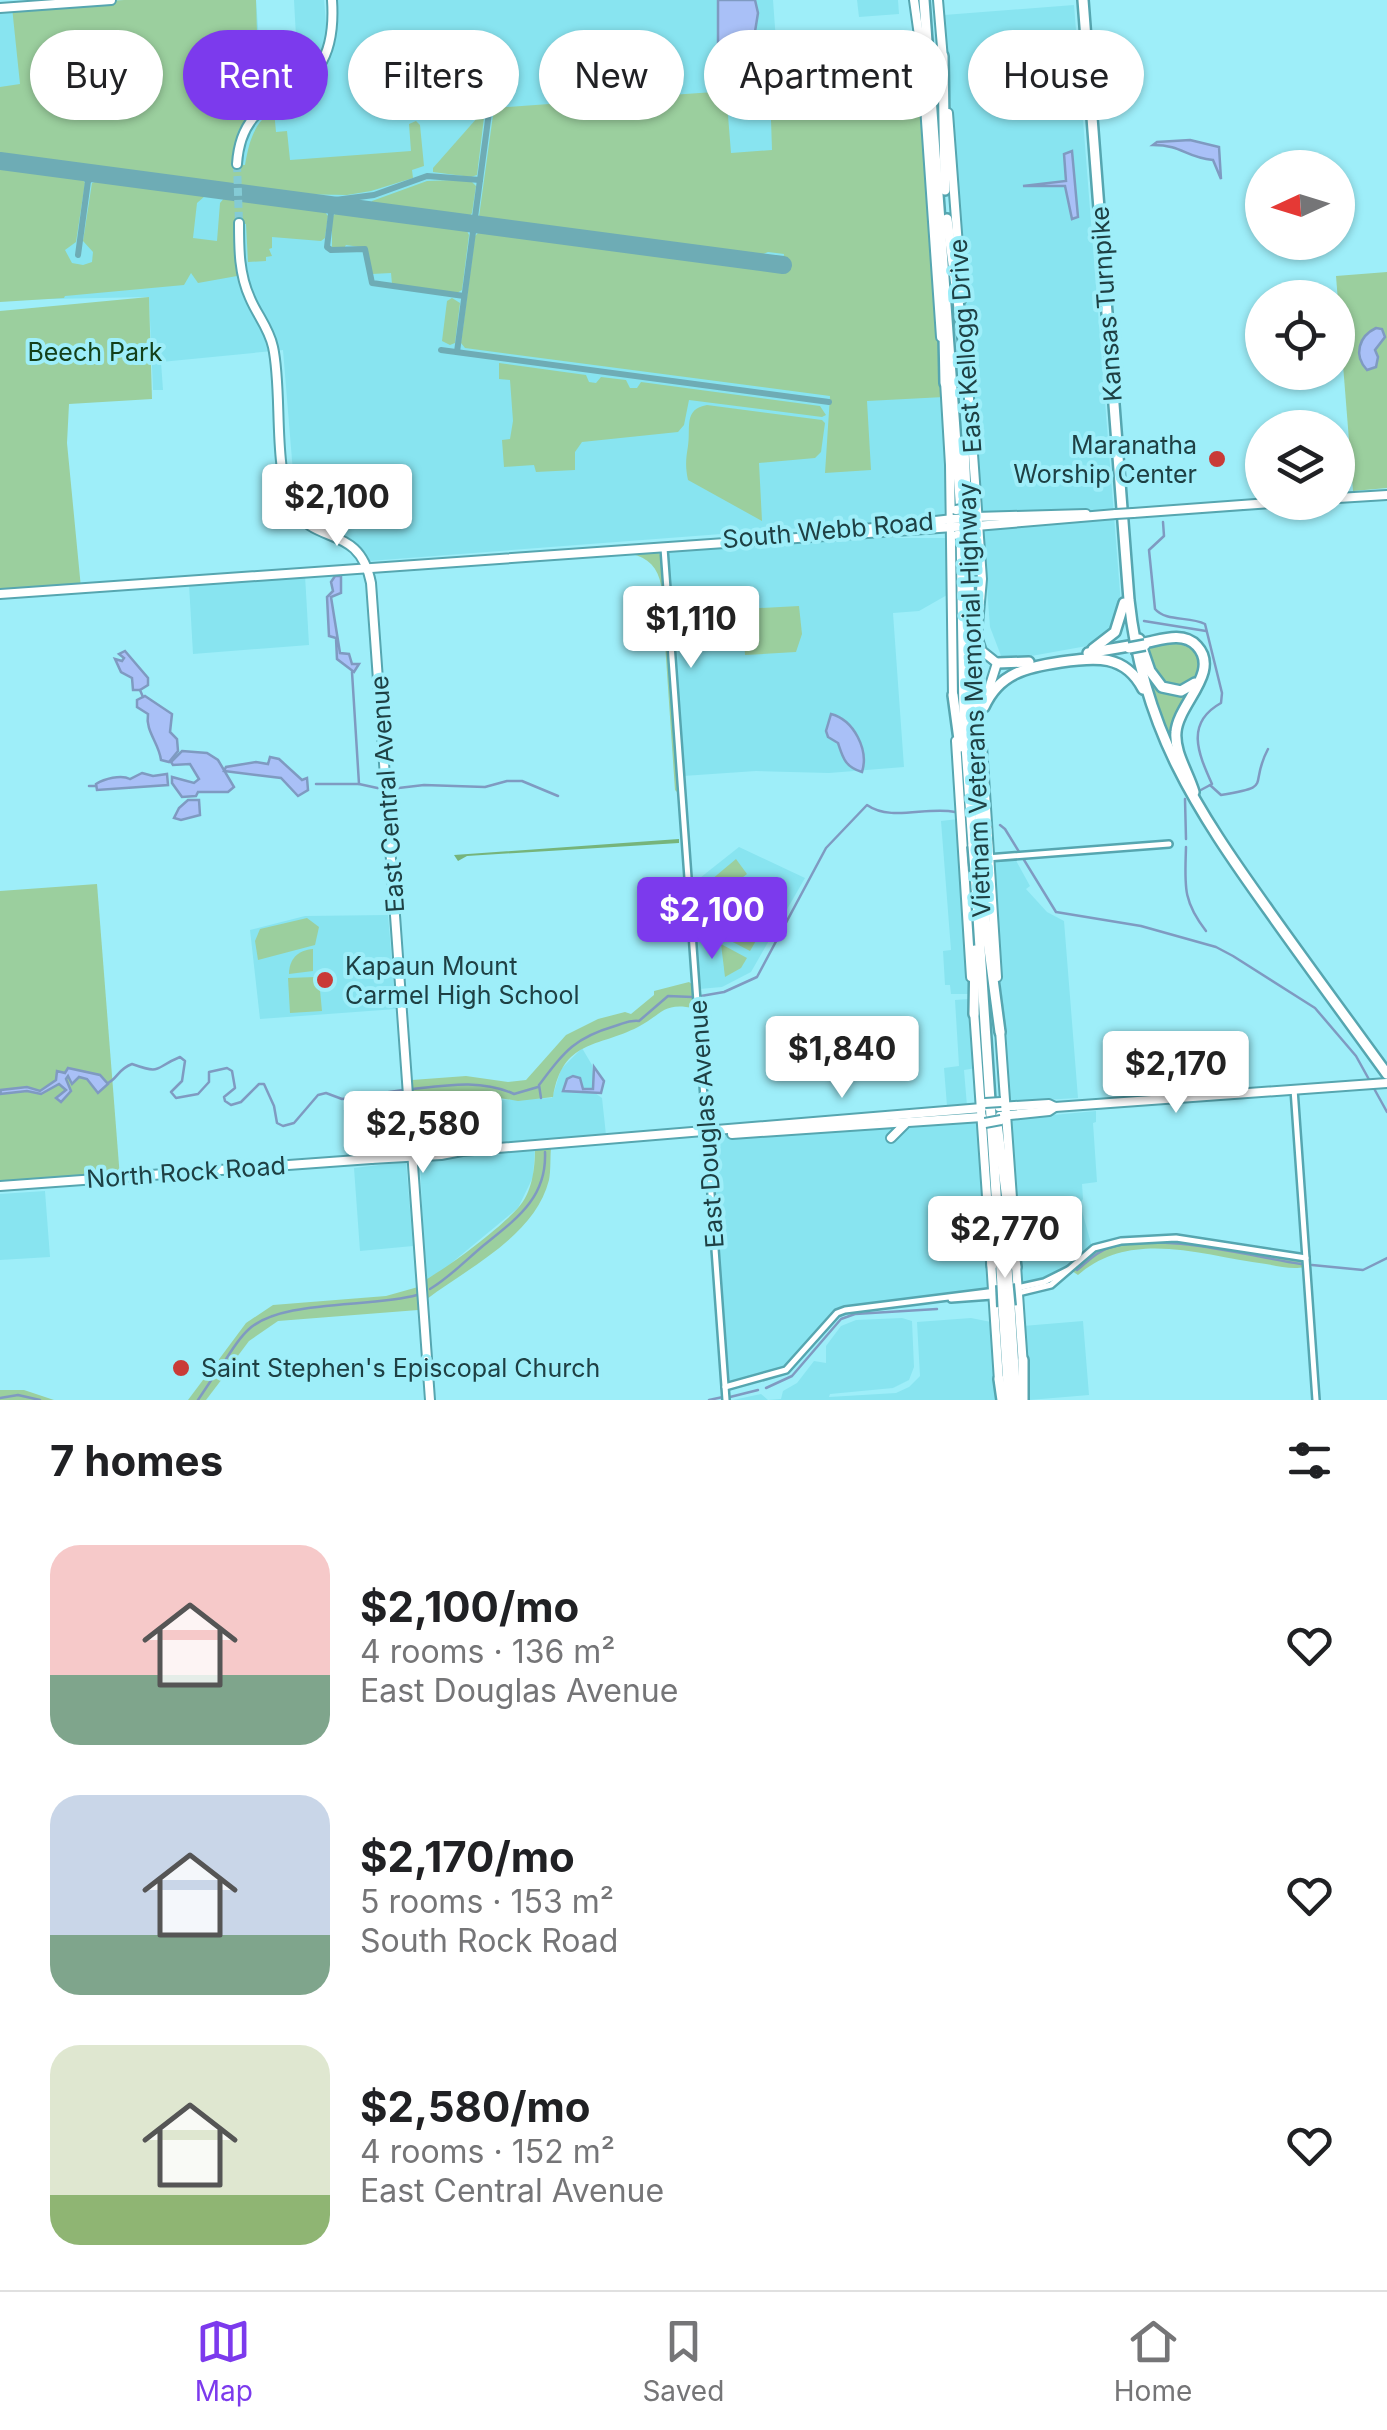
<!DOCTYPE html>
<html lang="en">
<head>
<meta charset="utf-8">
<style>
  body { margin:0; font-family:Inter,sans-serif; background:#f2f2f2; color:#202124; height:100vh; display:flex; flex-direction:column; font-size:38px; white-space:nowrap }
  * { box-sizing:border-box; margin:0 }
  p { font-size:32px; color:#757577 }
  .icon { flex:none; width:55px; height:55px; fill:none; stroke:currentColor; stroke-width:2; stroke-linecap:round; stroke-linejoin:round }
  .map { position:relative; height:1400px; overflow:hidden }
  .details { display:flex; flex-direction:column; background:#fff; flex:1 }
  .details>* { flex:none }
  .banner { position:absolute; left:30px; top:30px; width:1328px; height:90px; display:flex; gap:20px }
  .needle { width:65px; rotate:266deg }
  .controls { position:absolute; left:1245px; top:150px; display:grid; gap:20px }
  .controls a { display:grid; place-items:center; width:110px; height:110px; border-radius:50%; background:#fff; box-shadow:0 2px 8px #0004; font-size:50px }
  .price { position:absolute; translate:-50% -85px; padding:0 22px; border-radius:10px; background:#fff; color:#222; font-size:32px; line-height:65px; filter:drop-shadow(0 2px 5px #0008) }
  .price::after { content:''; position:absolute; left:50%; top:60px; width:30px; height:22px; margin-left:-15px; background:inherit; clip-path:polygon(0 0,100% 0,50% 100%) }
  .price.current { background:#7c3aed; color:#fff }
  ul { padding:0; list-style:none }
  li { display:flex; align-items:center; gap:30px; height:250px; padding:0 50px }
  li span { display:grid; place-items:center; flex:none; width:280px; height:200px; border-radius:30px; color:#555 }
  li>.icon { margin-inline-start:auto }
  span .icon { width:120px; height:120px; fill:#fffc; stroke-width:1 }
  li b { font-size:42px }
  h2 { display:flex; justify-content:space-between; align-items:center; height:120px; padding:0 50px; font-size:42px }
  .tag { padding:0 35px; border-radius:45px; background:#fff; box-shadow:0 2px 8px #0004; font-size:35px; line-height:90px }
  .tag.current { background:#7c3aed; color:#fff }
  .menu { display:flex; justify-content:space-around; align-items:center; height:140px; border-top:2px solid #e0e0e0; background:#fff; font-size:28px; color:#757577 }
  .menu a { display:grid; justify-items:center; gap:5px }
  .menu .current { color:#7c3aed }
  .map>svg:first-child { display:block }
  .built { fill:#88e4f0 }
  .green { fill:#9bcf9e }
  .forest { fill:#76b47b }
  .water { fill:#a9c0f7; stroke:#7f9ac1; stroke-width:2.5 }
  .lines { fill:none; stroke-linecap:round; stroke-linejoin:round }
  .stream { stroke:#7f9ac1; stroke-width:2.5 }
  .taxiway { stroke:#6eacb5; stroke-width:6 }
  .runway { stroke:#6eacb5; stroke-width:18 }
  .major-tunnel { stroke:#84cbd5; stroke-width:8; stroke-dasharray:8 4; stroke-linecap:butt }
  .minor-casing { stroke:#56a6b0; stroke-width:10 }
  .major-casing { stroke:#56a6b0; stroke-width:12 }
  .highway-casing { stroke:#56a6b0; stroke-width:14 }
  .minor { stroke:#fff; stroke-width:5 }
  .major { stroke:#fff; stroke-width:8 }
  .highway { stroke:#fff; stroke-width:9 }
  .major-bridge-casing { stroke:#56a6b0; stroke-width:12; stroke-linecap:butt }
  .highway-bridge-casing { stroke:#56a6b0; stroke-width:14; stroke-linecap:butt }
  .major-bridge { stroke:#fff; stroke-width:8 }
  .highway-bridge { stroke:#fff; stroke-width:9 }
  .poi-dot { fill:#c93b37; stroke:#9eeef9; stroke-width:4 }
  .labels { text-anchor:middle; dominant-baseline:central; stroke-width:8; stroke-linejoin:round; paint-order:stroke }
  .street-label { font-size:25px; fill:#1e4044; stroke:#9eeef9 }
  .park-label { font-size:25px; fill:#13401a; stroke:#9eeef9 }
  .poi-label { font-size:25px; fill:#1e4044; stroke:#9eeef9; text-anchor:start }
</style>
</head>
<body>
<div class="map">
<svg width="1387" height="1400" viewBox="0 0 1387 1400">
  <rect width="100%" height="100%" fill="#9eeef9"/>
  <g class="built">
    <path d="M155,0H256L259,40L296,37L294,0H324L327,35L329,0H773L780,96L911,88L933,397H941L946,475L944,517L369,561L363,550L341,532L305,518L296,509L283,350L161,362L163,390H153L149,297L0,300V13Z"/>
    <path d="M857,0H898L899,14L859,17Z"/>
    <path d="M1074,5L1121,605L1117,622L1098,644L1003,661L990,627L944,15Z"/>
    <path d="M861,538H946L947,595L919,611L893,613L904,767L829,773L756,771L683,776L668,552Z"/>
    <path d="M305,575L309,645L193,654L189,584Z"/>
    <path d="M958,819L970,994H951L950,985H945L943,951L951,950L941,821Z"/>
    <path d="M739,847L805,878L751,972L722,987L699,989L691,885Z"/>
    <path d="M1013,855L1030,886L1026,889L1047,912L1064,921L1078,1098L1006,1102L989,857Z"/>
    <path d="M388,915L396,1009L260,1019L250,930L305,916Z"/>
    <path d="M969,999L976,1068L964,1070L967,1106H947L944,1068L959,1066L955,1000Z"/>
    <path d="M582,1048L592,1065L595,1093L602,1098L606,1135L484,1143L482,1125H477L476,1094L500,1100L552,1098L561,1069Z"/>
    <path d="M405,1096L407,1146L404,1150L346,1155L343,1110L368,1108L379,1102Z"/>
    <path d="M1096,1111V1122L1093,1123L1097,1182L1082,1184L1083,1199L1080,1204L1092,1247L1068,1267L1037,1282L1021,1284L1011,1119Z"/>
    <path d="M981,1112L994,1296L857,1307L837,1313L786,1370L725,1387L706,1132Z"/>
    <path d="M535,1149L533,1177L518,1208L443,1270L425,1280L420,1160Z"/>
    <path d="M406,1162L413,1246L360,1251L354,1168Z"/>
    <path d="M45,1191L50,1257L0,1260V1194Z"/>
    <path d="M902,1318L912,1321L914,1367L909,1380L893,1388L830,1394L829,1397L896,1393L909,1387L920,1376L917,1322L971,1318L991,1322L997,1400H733L761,1394L768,1400L781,1399L783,1391L797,1383L814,1361L826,1363V1346L841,1326L856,1320Z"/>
    <path d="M1083,1321L1089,1395L1029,1400L1023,1326Z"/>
  </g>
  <g class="green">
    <path d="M124,0H256L259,102L238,131L235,164L245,165C249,142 254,122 274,110L276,132L287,131L290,160L411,151L409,124L416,121L420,125L424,166L412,170L413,178L371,191L347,195L292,194L0,154V87L20,84L12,7Z"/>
    <path d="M714,92L727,103L731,153L772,150L771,120L782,109L884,102L905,110L923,109L944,397L867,401L871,470L825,473L830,396L465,348L461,343L475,236L479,232L782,270L784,254L768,252L758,256L479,217L494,108L645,97L659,110L671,95Z"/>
    <path d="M485,109L477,175L471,177L433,172V168Z"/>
    <path d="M0,167L83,180L85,183L76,242L65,250L72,263L83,265L92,262L93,252L83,241L92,183L100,180L202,194L205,196L197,203L193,238L217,241L220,203L225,197L323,210L328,216L325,238L321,241L272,237V248L269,249L272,256L266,257V261L248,262L246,224L237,223V276L198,283L191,273L184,285L65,296L64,298L0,302Z"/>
    <path d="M455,180L471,181L476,186L472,213L469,217L371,204L372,201L427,181Z"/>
    <path d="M337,212L466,229L469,235L462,290L457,293L392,284L391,273L372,274L367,248L346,245L344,248L332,247V217Z"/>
    <path d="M1387,272V488L1353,491L1336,276Z"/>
    <path d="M149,297L152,399L69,404L67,443L81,588L0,594V311Z"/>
    <path d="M452,298L460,303L455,343L450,345L442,341L447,301Z"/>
    <path d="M499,363L586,375L589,382L596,383L601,377L626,380L630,388H637L641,382L820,406L826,415L822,417L689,400L684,425L678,432L582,442L575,452V470L536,472L534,465L504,467L502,440L510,439L513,421L510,380L499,379Z"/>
    <path d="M707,405L822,420L825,423L821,452L815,458L759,463L762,521L688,480C685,466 686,458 688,446C691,428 683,409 707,405Z"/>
    <path d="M657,551L663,559L679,794L675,790L661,585C658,568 648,557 631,554L434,568Z"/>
    <path d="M799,606L802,634L796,652L745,655L742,609Z"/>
    <path d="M1174,642L1193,649L1200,664L1195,679L1181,688L1164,686L1148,662L1143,646Z"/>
    <path d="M1154,681L1166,691L1194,685L1173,738H1170L1151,683Z"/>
    <path d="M736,859L747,874L716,898L705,885Z"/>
    <path d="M97,884L120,1178L0,1187V891Z"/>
    <path d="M752,903L771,915L750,951L729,940Z"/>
    <path d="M307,918L319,927L315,945L258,960L255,941L260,929Z"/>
    <path d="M721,944L747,958L741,968L725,977Z"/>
    <path d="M313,949V971L289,974C289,959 298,950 313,949Z"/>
    <path d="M315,977L319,980L322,1011L290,1013L288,978Z"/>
    <path d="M689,982L693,985L694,1008C662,1002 663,1014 638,1027C597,1048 563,1039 553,1097L518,1101L469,1093L412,1097V1080L466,1076L508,1082L526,1080L566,1035L598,1019L625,1012L631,1014L654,995V991Z"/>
    <path d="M551,1148C550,1158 551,1170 549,1180C535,1236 469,1267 427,1299L425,1280C450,1266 499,1229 518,1208C532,1193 535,1169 535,1149Z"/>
    <path d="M1166,1240L1301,1260L1304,1267C1293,1270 1278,1266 1266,1264C1203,1256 1132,1228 1078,1275L1072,1271C1096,1241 1130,1243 1166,1240Z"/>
    <path d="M418,1287V1310L278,1321L249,1341L225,1373L214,1366L246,1323L273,1305L386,1296Z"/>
    <path d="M212,1368L222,1379L206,1400H188Z"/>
    <path d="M0,1390H24L54,1400H0Z"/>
  </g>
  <path class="forest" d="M679,839V843L467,856L458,861L454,855Z"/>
  <g class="water">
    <path d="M718,0H755L758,13L753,44H718Z"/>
    <path d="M1190,140L1219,147L1221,179L1213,160C1184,157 1183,145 1153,145L1157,142Z"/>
    <path d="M1072,151L1078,217L1072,219L1065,186H1023L1066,181L1064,154Z"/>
    <path d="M1376,328L1382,329L1385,337L1375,350L1378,357L1376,367L1367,370C1353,355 1359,336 1376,328Z"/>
    <path d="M335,576H341V593L331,597L340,653L349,654L352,664H359L354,672L337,659L336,638L329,636L327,597L333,591L331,582Z"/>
    <path d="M125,651L148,678V685L140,690H133L132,678L121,672L115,659L122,661L124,658L119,654Z"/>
    <path d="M145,696L172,714L170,732L177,739L178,751L169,762L161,760C159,743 145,731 148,714L137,707V700Z"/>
    <path d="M831,714C854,720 869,750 862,772C845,767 843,758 838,743L828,737L826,731Z"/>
    <path d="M182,751L207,753L218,760L234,787L228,792H198L196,796L182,797L172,783V777L194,783L199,779L190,764L173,765L171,762Z"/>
    <path d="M270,757L279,759L302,780L307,778L308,790L298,796L281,778L224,771L226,767L256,762L268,764Z"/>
    <path d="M142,773L153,776L167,774L168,785L97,790L96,784C104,779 121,774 130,779Z"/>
    <path d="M188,800H199L200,815L181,820L174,818L179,808Z"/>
    <path d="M594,1067L604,1081L601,1093L563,1091L567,1079L573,1076L580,1078L583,1089H593Z"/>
    <path d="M68,1068L100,1075L108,1084L98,1093L87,1079L79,1077L72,1084L68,1076L66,1079L71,1091L61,1102L56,1098L66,1090L59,1084L41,1094L27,1091L0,1094L1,1090L27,1087L40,1091L56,1080L57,1071L65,1073Z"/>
  </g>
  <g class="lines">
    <g class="stream">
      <path d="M1163,522L1164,536L1149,550L1155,609C1166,622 1189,616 1205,624L1222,693L1221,703C1185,723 1198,753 1212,784L1199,791"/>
      <path d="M1144,621L1206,631"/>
      <path d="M352,672L359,784"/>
      <path d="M140,690L143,697"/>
      <path d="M316,784H359L382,789"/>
      <path d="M1210,785L1221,795C1275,786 1248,787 1268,749"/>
      <path d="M89,786H96"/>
      <path d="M390,789L424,785L485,787L507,781H522L558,796"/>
      <path d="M1185,799L1186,839"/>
      <path d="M1000,825L1005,829L1056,912L1141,926L1216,947L1233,956L1315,1008L1356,1056L1387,1112"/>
      <path d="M1186,847C1185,885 1182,900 1206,931"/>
      <path d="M701,996L724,992L757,977L826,848L867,805C891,822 927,806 955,812"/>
      <path d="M108,1083C118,1078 118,1069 132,1064C163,1075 153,1068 180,1057L185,1061L182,1081L171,1092L176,1098L198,1094L209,1082V1072L227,1068L232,1071L235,1088L224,1097L225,1101L231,1105L241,1102L259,1084H264L274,1106L277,1123L283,1126L294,1123L318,1095L326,1093L342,1099L403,1090"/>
      <path d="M413,1089C447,1085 482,1079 514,1094L538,1087"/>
      <path d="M541,1098L539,1085C565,1051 574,1038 615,1026C625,1023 628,1020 639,1021L668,996L692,997"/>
      <path d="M1312,1265L1363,1270L1387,1258"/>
      <path d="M1077,1270C1087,1262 1096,1252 1108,1248C1158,1231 1249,1256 1301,1264"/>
      <path d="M430,1289C450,1277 466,1260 484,1245C516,1219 547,1198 545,1152"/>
      <path d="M220,1369C228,1356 237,1340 248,1330C280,1299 371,1308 417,1295"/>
      <path d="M766,1388L792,1376L841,1319L855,1314L937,1309"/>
      <path d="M730,1397L758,1390"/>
      <path d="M0,1398L18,1395L40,1400"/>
      <path d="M198,1400L216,1373"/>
      <path d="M709,1400L723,1397"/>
    </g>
    <g class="taxiway">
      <path d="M89,180L102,175"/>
      <path d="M312,203L374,195L427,176L480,180"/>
      <path d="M332,205L327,247L331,250L365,249L372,283L464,296"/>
      <path d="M78,255L88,181L79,172"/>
      <path d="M441,350L829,402"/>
      <path d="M457,352L490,105"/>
    </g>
    <path class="runway" d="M0,161L783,265"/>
    <path class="major-tunnel" d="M237,164L239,223"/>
    <defs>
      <g id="minor">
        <path d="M664,548L726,1400"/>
        <path d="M987,858L1169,844"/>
        <path d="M1294,1089L1316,1400"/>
        <path d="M1017,1288L1044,1282L1068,1270"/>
        <path d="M1018,1293L1051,1285L1094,1248L1121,1241L1176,1238L1306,1258"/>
        <path d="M951,1299L992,1296"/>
        <path d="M725,1387L786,1370L837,1313L845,1310L996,1291"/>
      </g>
      <g id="major">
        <path d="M914,0L920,43"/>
        <path d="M938,0L943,59"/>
        <path d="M0,8L111,0"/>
        <path d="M924,92L941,337"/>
        <path d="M948,113L962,299"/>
        <path d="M237,164C243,70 340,119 332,0"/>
        <path d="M239,223C239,249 239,274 250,298C257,315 269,328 273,347C283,392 272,468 293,507C315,547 359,523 371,583L430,1400"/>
        <path d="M966,357L982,579L977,636L982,651L997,663L986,698"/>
        <path d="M945,381L950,465L953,697"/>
        <path d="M1338,498L1387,495"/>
        <path d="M1133,513L1284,502"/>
        <path d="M975,517L1086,514"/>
        <path d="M976,526L1116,514"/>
        <path d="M847,531L953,519"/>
        <path d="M0,594L953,527"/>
        <path d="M956,741L971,977"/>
        <path d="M982,746L997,977"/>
        <path d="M974,1010L988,1211"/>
        <path d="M1000,1030L1014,1226"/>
        <path d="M999,1107L1049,1104L1055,1107L1387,1083"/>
        <path d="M1000,1116L1049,1111L1055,1107"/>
        <path d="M732,1134L982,1117"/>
        <path d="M891,1138L905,1124"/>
        <path d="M446,1152L386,1154L371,1159L441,1155L462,1151L982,1108"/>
        <path d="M0,1186L371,1159"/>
        <path d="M991,1260L999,1381"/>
        <path d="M1016,1265L1023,1366"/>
      </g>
      <g id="highway">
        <path d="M924,0L961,513"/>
        <path d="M1083,0L1129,600C1143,729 1196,809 1269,911C1308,966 1348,1020 1387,1074"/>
        <path d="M920,39L928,100"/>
        <path d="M943,56L945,190"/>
        <path d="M947,219L966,360"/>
        <path d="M944,335L945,383"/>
        <path d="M964,448L967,513"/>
        <path d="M968,528L973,768"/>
        <path d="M961,529L964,718L973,846"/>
        <path d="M977,633L980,845"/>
        <path d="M1139,639L1150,671L1162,687L1181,691L1195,683"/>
        <path d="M1144,643C1161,640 1183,631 1197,646C1221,672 1178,704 1176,732C1174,752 1188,772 1194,792"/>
        <path d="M1093,649L1115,632L1124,603"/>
        <path d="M1088,653L1129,646"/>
        <path d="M997,663L1029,662"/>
        <path d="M953,695L960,747"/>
        <path d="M984,707C999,673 1027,667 1061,662C1095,657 1125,654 1143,689"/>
        <path d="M975,871L1002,1285"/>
        <path d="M982,896L1000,1032"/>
        <path d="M974,1014L975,950"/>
        <path d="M997,1124L1016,1267"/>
        <path d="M991,1206L992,1265"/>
        <path d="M1004,1217L1008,1284"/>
        <path d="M1010,1306L1016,1400"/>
        <path d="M1003,1307L1009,1400"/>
        <path d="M1023,1360V1400"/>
        <path d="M999,1379L1002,1400"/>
      </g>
    </defs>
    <use href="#minor" class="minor-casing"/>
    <use href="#major" class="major-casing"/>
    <use href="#highway" class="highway-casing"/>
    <use href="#minor" class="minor"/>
    <use href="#major" class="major"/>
    <use href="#highway" class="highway"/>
    <defs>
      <g id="major-bridge">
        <path d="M956,510L972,507"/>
        <path d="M1116,514L1133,513"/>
        <path d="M953,519L971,518"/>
        <path d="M954,527L971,526"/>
        <path d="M957,535L973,534"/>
        <path d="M985,1103L1001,1102"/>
        <path d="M985,1123L1001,1120"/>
      </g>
      <g id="highway-bridge">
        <path d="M1129,648L1145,645"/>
        <path d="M973,846L975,871"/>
        <path d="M980,870V845"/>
        <path d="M1008,1284L1010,1306"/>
        <path d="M1002,1285L1003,1307"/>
      </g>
    </defs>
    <use href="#major-bridge" class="major-bridge-casing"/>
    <use href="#highway-bridge" class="highway-bridge-casing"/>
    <use href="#major-bridge" class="major-bridge"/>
    <use href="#highway-bridge" class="highway-bridge"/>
  </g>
  <g class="poi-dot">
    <circle cx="1217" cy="459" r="10"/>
    <circle cx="325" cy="980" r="10"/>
    <circle cx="181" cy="1368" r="10"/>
  </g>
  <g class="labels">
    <g class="street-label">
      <text transform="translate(1106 304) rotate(-94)">Kansas Turnpike</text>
      <text transform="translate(965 346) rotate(-94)">East Kellogg Drive</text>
      <text transform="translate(828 530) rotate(-5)">South Webb Road</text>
      <text transform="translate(974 700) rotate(-92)">Vietnam Veterans Memorial Highway</text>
      <text transform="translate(387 794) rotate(-94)">East Central Avenue</text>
      <text transform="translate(706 1124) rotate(-94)">East Douglas Avenue</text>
      <text transform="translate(186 1172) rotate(-4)">North Rock Road</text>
    </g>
    <g class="park-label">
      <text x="95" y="352">Beech Park</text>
    </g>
    <g class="poi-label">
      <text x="1197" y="445" text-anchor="end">Maranatha<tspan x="1197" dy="29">Worship Center</tspan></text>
      <text x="345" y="966">Kapaun Mount<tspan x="345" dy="29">Carmel High School</tspan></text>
      <text x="201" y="1368">Saint Stephen's Episcopal Church</text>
    </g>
  </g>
</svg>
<div class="controls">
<a><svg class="needle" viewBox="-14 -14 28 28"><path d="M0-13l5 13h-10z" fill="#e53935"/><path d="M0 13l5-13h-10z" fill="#757577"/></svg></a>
<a><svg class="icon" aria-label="locate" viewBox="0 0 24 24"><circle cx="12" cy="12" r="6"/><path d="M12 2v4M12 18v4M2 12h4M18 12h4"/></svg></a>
<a><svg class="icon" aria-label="layers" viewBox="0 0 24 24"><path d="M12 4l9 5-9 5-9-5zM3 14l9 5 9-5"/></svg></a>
</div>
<b class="price" style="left:337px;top:549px">$2,100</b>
<b class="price" style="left:691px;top:671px">$1,110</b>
<b class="price current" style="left:712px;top:962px">$2,100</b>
<b class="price" style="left:842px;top:1101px">$1,840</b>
<b class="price" style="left:1176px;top:1116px">$2,170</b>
<b class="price" style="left:423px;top:1176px">$2,580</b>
<b class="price" style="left:1005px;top:1281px">$2,770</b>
<div class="banner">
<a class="tag">Buy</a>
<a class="tag current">Rent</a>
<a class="tag">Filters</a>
<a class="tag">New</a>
<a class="tag">Apartment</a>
<a class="tag">House</a>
</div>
</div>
<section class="details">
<h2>7 homes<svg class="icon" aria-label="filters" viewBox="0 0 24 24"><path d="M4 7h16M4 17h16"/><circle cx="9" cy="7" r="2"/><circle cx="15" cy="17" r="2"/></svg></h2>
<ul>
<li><span style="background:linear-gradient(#f6c9c9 65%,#7fa58c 0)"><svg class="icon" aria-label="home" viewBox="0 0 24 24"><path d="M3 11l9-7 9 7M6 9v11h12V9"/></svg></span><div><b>$2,100/mo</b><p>4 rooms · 136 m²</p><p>East Douglas Avenue</p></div><svg class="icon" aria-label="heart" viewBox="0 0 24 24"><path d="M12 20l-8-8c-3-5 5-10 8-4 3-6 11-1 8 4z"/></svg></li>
<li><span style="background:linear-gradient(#c9d6e8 70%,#7fa58c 0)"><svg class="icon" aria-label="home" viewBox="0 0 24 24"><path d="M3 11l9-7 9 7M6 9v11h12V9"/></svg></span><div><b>$2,170/mo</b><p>5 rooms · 153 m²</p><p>South Rock Road</p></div><svg class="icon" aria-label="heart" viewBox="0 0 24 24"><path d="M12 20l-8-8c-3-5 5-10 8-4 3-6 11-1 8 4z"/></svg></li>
<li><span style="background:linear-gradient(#dfe7d0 75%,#8fb573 0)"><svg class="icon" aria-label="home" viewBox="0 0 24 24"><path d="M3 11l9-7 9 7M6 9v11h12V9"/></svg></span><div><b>$2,580/mo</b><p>4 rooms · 152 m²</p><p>East Central Avenue</p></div><svg class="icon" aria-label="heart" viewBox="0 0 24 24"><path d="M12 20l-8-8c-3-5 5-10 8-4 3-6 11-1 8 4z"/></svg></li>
</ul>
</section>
<nav class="menu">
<a class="current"><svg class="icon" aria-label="map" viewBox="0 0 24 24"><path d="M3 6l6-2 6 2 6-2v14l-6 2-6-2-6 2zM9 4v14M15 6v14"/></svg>Map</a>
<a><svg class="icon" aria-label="saved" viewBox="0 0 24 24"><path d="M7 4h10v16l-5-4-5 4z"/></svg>Saved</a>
<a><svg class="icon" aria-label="home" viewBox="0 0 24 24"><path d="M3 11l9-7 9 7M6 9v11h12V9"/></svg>Home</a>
</nav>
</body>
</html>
